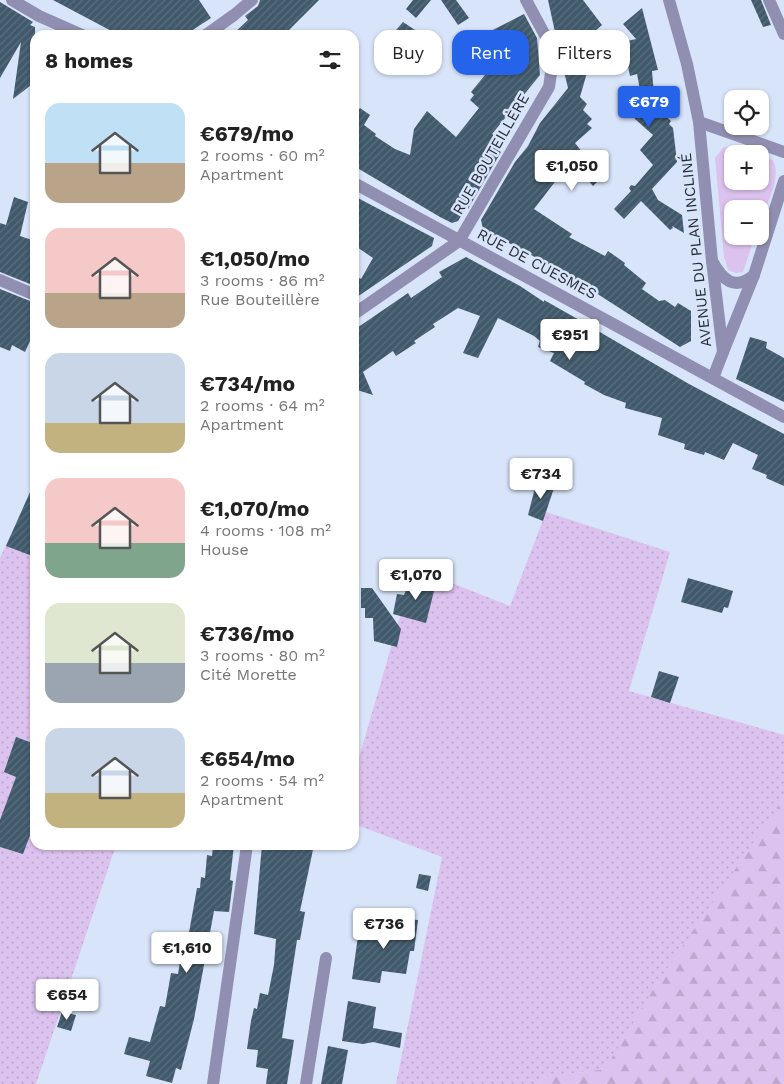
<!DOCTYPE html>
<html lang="en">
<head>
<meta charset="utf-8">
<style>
  body { margin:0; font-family:"Work Sans",sans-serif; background:#f6f6f6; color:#222; height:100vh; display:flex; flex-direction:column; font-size:19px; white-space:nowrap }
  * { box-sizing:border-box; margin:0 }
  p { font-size:16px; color:#767676 }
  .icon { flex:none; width:28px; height:28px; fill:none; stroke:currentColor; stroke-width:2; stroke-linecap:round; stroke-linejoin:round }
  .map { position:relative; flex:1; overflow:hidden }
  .drawer { position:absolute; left:30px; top:30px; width:329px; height:820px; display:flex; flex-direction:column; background:#fff; border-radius:15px; box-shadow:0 1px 4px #0004 }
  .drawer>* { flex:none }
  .guide { position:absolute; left:374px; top:30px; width:335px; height:45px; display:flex; gap:10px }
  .tools { position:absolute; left:724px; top:90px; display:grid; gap:10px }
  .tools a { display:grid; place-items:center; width:45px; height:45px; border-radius:10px; background:#fff; box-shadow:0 1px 4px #0004; font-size:25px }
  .price { position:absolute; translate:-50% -42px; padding:0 11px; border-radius:5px; background:#fff; color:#222; font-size:16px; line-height:32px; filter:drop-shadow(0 1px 2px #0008) }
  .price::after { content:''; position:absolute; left:50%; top:30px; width:15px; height:11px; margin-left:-8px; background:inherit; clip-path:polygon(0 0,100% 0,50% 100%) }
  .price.active { background:#2563eb; color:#fff }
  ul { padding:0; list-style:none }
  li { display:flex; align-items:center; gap:15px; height:125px; padding:0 15px }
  li span { display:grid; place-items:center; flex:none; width:140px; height:100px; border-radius:15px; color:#555 }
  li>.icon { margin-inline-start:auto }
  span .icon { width:60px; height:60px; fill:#fffc; stroke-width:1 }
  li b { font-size:21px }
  h2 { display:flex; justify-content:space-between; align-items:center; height:60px; padding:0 15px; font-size:21px }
  .pill { padding:0 18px; border-radius:15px; background:#fff; box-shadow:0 1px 4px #0004; font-size:18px; line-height:45px }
  .pill.active { background:#2563eb; color:#fff }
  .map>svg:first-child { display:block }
  .grass { fill:url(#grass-dots) }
  .forest { fill:url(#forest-firs) }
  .green { fill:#dcc2ee }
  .building { fill:url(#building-hatch) }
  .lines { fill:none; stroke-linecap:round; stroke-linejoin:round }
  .minor { stroke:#918fb1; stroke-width:12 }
  .tertiary { stroke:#918fb1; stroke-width:12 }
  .labels { text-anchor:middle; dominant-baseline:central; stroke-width:5; stroke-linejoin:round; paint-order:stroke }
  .street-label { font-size:15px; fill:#262c36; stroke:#d8e4fa }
</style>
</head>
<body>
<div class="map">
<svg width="784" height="1084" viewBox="0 0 784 1084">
  <defs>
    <pattern id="grass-dots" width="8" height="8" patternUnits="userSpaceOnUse" patternTransform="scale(1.25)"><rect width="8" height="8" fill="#dcc2ee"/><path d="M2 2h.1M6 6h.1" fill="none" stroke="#bda7cd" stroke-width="1.8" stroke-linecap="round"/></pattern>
    <pattern id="forest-firs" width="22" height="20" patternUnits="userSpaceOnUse" patternTransform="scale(1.25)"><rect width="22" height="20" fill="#dcc2ee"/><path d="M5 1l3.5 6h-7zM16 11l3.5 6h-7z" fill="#bda7cd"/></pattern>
    <pattern id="building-hatch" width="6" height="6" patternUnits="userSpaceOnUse" patternTransform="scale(1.25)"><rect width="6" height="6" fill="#415a6b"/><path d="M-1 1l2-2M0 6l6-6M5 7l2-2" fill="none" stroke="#5a6e7d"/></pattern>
  </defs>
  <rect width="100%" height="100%" fill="#d8e4fa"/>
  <g class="grass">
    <path d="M546,512L670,552L629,691L784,735V799L605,1069L541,1078L539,1084H396L442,857L354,824V775L414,568L510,606Z"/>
    <path d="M10,536L35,549V845H116L36,1084H0V558Z"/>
  </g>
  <path class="forest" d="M784,798V1084H539L541,1078L605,1069L656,985Z"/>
  <path class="green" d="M736,145L758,154H732V181H760V155L773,160C782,179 766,204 760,223V209H732V236H755L743,272L736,273L728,270L724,257L715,158L723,148Z"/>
  <g class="building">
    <path d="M53,0H199L211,18L185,35H119Z"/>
    <path d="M260,0H319L284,35H232L248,20L245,16L258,6Z"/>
    <path d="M413,0H431L416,18L406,9Z"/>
    <path d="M441,0H456L469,18L458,25Z"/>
    <path d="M548,0H583L602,25L570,53L594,48L580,97L587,104L583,110L592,119L587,124L592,128L575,143L602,177L593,186L571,161L534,209L572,234L569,237L605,256L608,251L625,263L624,265L646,283L642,289L659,301L665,300L675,307L678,303L691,311V341L680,347L568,275L483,229L481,220L515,162L528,146L540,123L568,88L561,59V49L557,41Z"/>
    <path d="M751,0H761L771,25L763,27Z"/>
    <path d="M0,2L33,22L30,25L35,27V82L13,99L21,42L0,78Z"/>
    <path d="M642,8L658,70L652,71L655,106L671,121L669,124L673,128L677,162L652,189L658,200L682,215L684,233L672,226L673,228L670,230L641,201L624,219L614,209L631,191L629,188L631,185L635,186L653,165L640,150L653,135L635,119L631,102L642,100L637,74L630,76L623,42L636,39L623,24Z"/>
    <path d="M524,14L537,38L540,75L492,134L498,138L493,146L501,152L468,209L466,208L458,221L452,223L440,217L354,166V116L360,108L370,115L364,125L376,134L375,136L395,149L410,155L414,129L427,111L456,137L479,108L470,100L474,95L471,92L490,69L471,41Z"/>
    <path d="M403,22L415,30L408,38L406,49L391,36Z"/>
    <path d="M354,196L434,238L432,246L354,299V275L361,279L373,258L354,245Z"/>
    <path d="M14,197L28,202L20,236L35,241V286L0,272V223L6,225Z"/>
    <path d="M466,257L520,286L544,302V300L574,317L689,384L784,434V486L766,478L767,475L752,469L758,455L733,443L724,460L705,452L704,455L684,449L685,444L658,435L662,418L625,408L626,403L604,395L584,384L585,382L550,361L554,353L538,347L540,341L534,336L498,318L478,358L463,353L480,316L458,308L433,324L435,327L414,341L416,343L396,356L393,351L363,372L373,395L354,389V330L408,293L411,298L442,277L439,272Z"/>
    <path d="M0,289L35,303V343L30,341L25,352L12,345L10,351L0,347Z"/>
    <path d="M750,337L767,342L766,348L784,358V402L736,379Z"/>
    <path d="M537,480L555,485L543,521L528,515Z"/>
    <path d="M35,481V557L6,546Z"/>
    <path d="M415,578L436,583L426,623L393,614L397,594L404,595L408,585L413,586Z"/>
    <path d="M688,578L733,591L728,608L724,607L722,613L681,602Z"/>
    <path d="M361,588H372L401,629L397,647L374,641L373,618H365V608H361Z"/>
    <path d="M659,671L679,677L670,703L651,697Z"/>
    <path d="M16,737L35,744V822L23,854L0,847V820L16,777L4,772Z"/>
    <path d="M213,845H234L230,880L233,881L229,912L214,911L194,1019L181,1070L176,1068L172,1083L146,1076L150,1061L124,1054L129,1037L150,1042L160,1006L165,1007L171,973L178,974L184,938H188L197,888H200L201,877L205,878L207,855L212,856Z"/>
    <path d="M262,845H314L300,911L305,912L300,940H297L282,1038L294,1040L287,1084H266L268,1069L256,1067L258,1050L247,1049L251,1021L254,1008L257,1009L260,993L268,995L274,965L276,939L254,934Z"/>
    <path d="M419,874L431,876L428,891L416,888Z"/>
    <path d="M404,919L418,920L414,951H410L406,974L382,971L380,983L352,979L359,929L372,931V926L388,928L389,920L403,922Z"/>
    <path d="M348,1001L376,1007L373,1028L402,1033L400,1048L373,1042L363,1044L342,1041Z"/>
    <path d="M62,1012L76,1015L71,1031L57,1027Z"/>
    <path d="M328,1046L348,1050L342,1084H321Z"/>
  </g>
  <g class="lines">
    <g class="minor">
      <path d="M769,0L784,34"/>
      <path d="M206,35L234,15L252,0"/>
      <path d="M699,122L784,152"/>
      <path d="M712,261C722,279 734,292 754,275"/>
      <path d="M0,280L35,295"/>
      <path d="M354,314L459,241L549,87L554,52L526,0"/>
      <path d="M723,352L754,275L784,181"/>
      <path d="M213,1084L247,845"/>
      <path d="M306,1084L326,958"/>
    </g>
    <g class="tertiary">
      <path d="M12,0L39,16L82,35"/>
      <path d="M669,0L687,64L699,122L712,261L723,352L713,378"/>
      <path d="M354,183L784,417"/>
    </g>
  </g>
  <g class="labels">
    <g class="street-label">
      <text transform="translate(491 154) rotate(-60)">RUE BOUTEILLÈRE</text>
      <text transform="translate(696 250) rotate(-96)">AVENUE DU PLAN INCLINÉ</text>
      <text transform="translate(537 264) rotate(28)">RUE DE CUESMES</text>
    </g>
  </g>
</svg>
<div class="tools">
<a><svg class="icon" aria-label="locate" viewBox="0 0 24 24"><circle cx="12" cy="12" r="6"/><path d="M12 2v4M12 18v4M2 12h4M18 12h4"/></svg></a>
<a>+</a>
<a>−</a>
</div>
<b class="price active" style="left:649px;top:128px">€679</b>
<b class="price" style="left:572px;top:192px">€1,050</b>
<b class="price" style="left:570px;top:361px">€951</b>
<b class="price" style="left:541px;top:500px">€734</b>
<b class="price" style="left:416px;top:601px">€1,070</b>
<b class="price" style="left:384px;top:950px">€736</b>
<b class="price" style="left:187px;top:974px">€1,610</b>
<b class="price" style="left:67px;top:1021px">€654</b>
<div class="guide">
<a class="pill">Buy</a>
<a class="pill active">Rent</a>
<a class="pill">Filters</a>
</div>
<section class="drawer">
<h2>8 homes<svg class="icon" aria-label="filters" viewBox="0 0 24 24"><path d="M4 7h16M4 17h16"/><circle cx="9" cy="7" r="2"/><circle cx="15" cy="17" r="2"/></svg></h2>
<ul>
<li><span style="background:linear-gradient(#bfe0f5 60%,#b9a48a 0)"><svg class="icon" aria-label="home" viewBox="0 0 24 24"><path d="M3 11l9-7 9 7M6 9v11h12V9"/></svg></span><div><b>€679/mo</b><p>2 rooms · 60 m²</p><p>Apartment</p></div></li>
<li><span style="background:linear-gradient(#f6c9c9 65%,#b9a48a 0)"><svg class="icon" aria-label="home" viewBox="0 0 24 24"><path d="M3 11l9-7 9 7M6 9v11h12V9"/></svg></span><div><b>€1,050/mo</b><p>3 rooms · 86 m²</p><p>Rue Bouteillère</p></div></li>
<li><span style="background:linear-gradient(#c9d6e8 70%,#c2b280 0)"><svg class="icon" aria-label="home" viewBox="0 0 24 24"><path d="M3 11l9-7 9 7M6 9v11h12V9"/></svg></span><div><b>€734/mo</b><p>2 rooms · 64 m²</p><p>Apartment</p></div></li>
<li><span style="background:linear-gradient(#f6c9c9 65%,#7fa58c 0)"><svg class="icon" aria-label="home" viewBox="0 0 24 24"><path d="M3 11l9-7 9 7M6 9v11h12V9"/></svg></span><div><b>€1,070/mo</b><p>4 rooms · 108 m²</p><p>House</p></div></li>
<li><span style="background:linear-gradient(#dfe7d0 60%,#9aa5b1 0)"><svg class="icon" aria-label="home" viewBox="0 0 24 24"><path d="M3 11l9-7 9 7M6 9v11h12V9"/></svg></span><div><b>€736/mo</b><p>3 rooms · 80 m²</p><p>Cité Morette</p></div></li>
<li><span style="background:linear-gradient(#c9d6e8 65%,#c2b280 0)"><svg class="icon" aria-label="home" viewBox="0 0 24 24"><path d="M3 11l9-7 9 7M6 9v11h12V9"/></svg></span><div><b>€654/mo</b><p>2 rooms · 54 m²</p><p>Apartment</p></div></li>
</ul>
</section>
</div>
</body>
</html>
